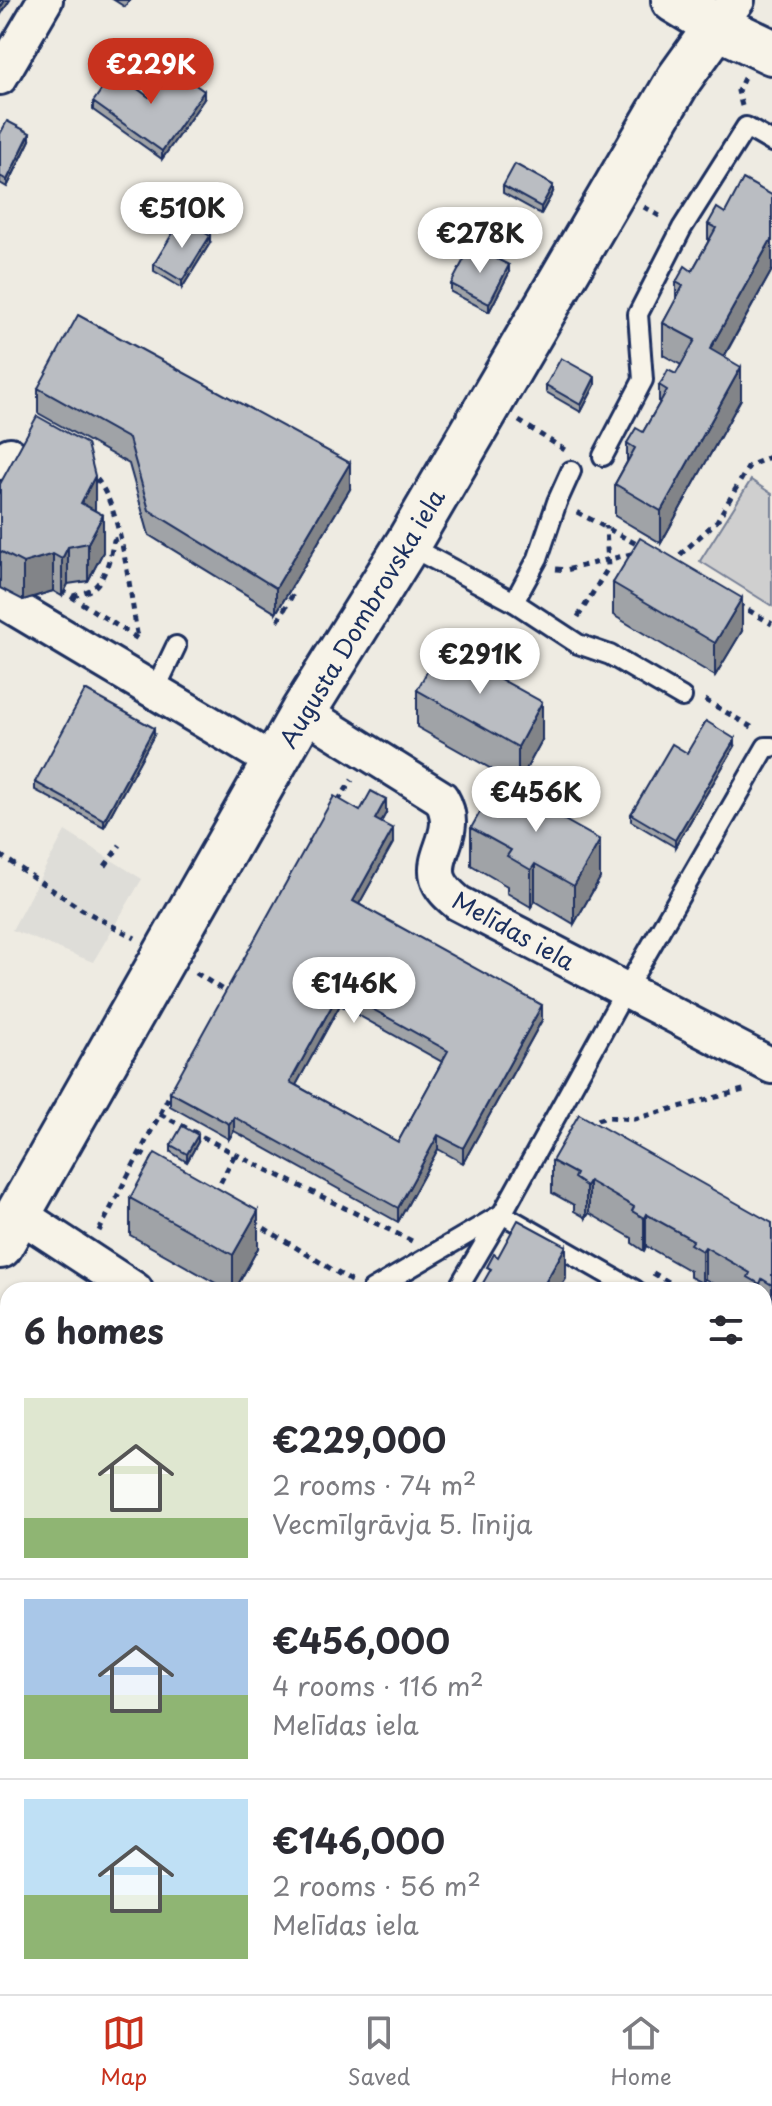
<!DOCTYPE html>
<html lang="en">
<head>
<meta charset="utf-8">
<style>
  body { margin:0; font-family:"Playpen Sans",sans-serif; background:#f2f2f3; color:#2b2b33; height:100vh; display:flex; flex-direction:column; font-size:30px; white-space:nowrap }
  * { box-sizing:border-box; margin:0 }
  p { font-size:26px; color:#7c7c81 }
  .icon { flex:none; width:44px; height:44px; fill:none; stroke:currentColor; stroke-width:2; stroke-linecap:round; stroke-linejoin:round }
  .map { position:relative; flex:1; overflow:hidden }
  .details { position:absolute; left:0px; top:1282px; width:772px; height:712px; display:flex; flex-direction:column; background:#fff; border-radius:24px 24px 0 0; box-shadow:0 2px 6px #0004 }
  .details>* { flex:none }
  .price { position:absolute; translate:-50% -68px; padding:0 18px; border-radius:28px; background:#fff; color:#222; font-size:26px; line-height:52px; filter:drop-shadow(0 2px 4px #0008) }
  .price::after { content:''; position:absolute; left:50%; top:48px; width:24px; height:18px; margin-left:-12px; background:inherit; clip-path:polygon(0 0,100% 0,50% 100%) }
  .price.on { background:#c8321e; color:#fff }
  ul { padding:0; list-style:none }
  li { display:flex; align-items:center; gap:24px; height:200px; padding:0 24px }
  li+li { border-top:2px solid #e1e1e2 }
  li span { display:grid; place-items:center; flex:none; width:224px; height:160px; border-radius:0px; color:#555 }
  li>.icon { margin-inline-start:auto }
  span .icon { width:96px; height:96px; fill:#fffc; stroke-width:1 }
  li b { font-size:34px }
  h2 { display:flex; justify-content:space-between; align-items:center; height:96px; padding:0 24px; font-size:34px }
  .dock { display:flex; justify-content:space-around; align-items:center; height:112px; border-top:2px solid #e1e1e2; background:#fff; font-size:22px; color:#7c7c81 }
  .dock a { display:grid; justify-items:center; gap:4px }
  .dock .on { color:#c8321e }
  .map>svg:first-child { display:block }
  .built { fill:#deddd8 }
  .green { fill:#cfcfcf; stroke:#757f96; stroke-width:2 }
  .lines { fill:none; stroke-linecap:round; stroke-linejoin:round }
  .service-casing { stroke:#1b2f5e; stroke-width:24 }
  .minor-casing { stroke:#1b2f5e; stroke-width:40 }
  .tertiary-casing { stroke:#1b2f5e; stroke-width:50 }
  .secondary-casing { stroke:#1b2f5e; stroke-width:50 }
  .path { stroke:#1b2f5e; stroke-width:5; stroke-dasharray:6 6; stroke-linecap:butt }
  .service { stroke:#f7f3e8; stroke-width:18 }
  .minor { stroke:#f7f3e8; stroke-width:34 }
  .tertiary { stroke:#f7f3e8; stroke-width:44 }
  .secondary { stroke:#f7f3e8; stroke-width:44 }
  .wall { fill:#a0a3a7; stroke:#1b2f5e; stroke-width:2; fill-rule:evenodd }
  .shaded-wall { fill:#828488; stroke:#1b2f5e; stroke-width:2 }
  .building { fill:#babdc2; stroke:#1b2f5e; stroke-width:2; fill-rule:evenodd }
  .labels { text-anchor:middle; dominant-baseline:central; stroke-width:6; stroke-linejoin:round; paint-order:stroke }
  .street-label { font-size:24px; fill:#1b2f5e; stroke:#f7f3e8 }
</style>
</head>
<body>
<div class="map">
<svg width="772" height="1994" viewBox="0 0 772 1994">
  <rect width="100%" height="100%" fill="#eeebe2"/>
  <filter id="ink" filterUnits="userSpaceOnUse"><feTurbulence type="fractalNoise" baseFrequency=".0125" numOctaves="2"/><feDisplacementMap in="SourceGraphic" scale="16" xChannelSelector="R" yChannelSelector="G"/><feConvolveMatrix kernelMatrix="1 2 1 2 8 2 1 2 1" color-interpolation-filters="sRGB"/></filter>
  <g filter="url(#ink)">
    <g class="built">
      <path d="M65,831L142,879L93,962L12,930Z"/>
      <path d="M764,1718L772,1722V1994H592L590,1986H764Z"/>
    </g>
    <g class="green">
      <path d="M751,480L772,494V606L700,561Z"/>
      <path d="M772,1507V1714L764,1709V1524Z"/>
      <path d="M256,1986H343L339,1994H269Z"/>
    </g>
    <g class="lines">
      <defs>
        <g id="service">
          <path d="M603,456L643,380L638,314L682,228L746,127L772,142"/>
          <path d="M407,545L514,602L578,644L610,655L682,697"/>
          <path d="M514,602L538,558L557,502L571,471"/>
          <path d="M155,690L176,646"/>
          <path d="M502,1214L635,1290"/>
          <path d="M372,1290L500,1215"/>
          <path d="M457,1290L502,1214L625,991L766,747H772"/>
          <path d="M764,1365L772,1369"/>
        </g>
        <g id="minor">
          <path d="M717,26L737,0"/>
          <path d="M0,77L45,0"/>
          <path d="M0,462L10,455"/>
          <path d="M0,599L274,762"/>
          <path d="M303,712L441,798C461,832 431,852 438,878C441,889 450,896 458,903L772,1066"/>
          <path d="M19,1214L135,1290"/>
          <path d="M0,1561L7,1565L8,1571"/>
          <path d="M460,1986L474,1994"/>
          <path d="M558,1994V1986"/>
        </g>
        <path id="tertiary" d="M717,26L772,52"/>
        <path id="secondary" d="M0,1246L303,712L407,545L679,79L717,26L674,0"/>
      </defs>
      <use href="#service" class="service-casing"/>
      <use href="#minor" class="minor-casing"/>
      <use href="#tertiary" class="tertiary-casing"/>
      <use href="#secondary" class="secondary-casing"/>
      <g class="path">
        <path d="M742,106L738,91L744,78"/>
        <path d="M644,207L663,218"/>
        <path d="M519,421L565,450"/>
        <path d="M577,512L642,547"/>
        <path d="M671,563L717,521L749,466L772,456"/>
        <path d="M556,569L566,570L635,553"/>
        <path d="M61,590L138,639C131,601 121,495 91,474"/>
        <path d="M73,596C79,594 87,592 92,589C106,579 111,554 114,540L120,538"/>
        <path d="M738,604L772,624"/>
        <path d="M578,617L608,568L606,526"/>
        <path d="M278,621L294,592"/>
        <path d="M429,650L442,657"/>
        <path d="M705,700L755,729"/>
        <path d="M338,801L352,780"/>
        <path d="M0,855L81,909L135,938"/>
        <path d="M105,866L120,845"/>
        <path d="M196,973L226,992"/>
        <path d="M160,1114L172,1090"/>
        <path d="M586,1123L608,1117L634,1119L747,1089"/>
        <path d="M140,1153L156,1162"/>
        <path d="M215,1193L235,1154"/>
        <path d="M254,1222L351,1281"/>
        <path d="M99,1231L160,1114L235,1154L412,1241"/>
        <path d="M653,1273L683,1290"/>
        <path d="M0,1419L7,1407"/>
        <path d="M0,1510L8,1515"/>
        <path d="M764,1547L772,1532"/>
        <path d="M764,1680L772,1677"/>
        <path d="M0,1745L8,1731"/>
        <path d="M0,1978L8,1984"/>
        <path d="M10,1986L19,1994"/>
      </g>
      <use href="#service" class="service"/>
      <use href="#minor" class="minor"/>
      <use href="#tertiary" class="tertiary"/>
      <use href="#secondary" class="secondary"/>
    </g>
    <g class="wall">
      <path d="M114,0H130L125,7Z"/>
      <path d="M149,97L204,99L162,159L93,110V102Z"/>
      <path d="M0,134L30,140L7,187L0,183Z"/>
      <path d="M503,186L553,192L541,214L503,193Z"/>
      <path d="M772,195V270L724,357L741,399L661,543L615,516V484L627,462V443L643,432L659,404V385L676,374L681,365L663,355V323L676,300V282L692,271L708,242V224L725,213Z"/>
      <path d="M210,243L182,288L154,271V264Z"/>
      <path d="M509,273L489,312L451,292V284Z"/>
      <path d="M546,385H595L581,412L546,392Z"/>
      <path d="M38,388L350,489L276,613L149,535L129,464L38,413Z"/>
      <path d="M0,484L95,510L103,552L88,581L68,584L62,596L53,591L23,600L0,588V589Z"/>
      <path d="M613,583L742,631L715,676L613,615Z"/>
      <path d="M417,690L542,740L518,784L417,727Z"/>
      <path d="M154,735L104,827L35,790V782Z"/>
      <path d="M735,746L675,847L631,821V814L687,753Z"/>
      <path d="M360,811L386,813L381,822L393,843L359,904L542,1020L463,1163L438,1149L398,1222L234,1131L229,1139L170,1106V1092ZM340,1005L442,1062L398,1142L296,1085Z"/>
      <path d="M548,811H562L565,820L600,878L574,924L535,901L531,907L507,893V886L471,865V828Z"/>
      <path d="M198,1142L187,1162L171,1152V1145Z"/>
      <path d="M552,1161L772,1223V1317L764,1313V1290H724L705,1279L702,1283L690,1277V1271L646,1246L644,1251L632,1243V1238L589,1213L586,1218L574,1211V1205L552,1193Z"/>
      <path d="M130,1198L258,1248L235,1290H228L130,1235Z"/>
      <path d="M8,1413V1494L0,1489V1427Z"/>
      <path d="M0,1822L8,1826V1927L2,1923V1917L0,1916Z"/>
      <path d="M93,1986H216L231,1994H93Z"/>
      <path d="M628,1986H694V1987L690,1994H642Z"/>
    </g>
    <g class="shaded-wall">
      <path d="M5,0H10L0,16V8Z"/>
      <path d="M204,91V99L162,159V151Z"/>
      <path d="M30,133V140L7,187V180Z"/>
      <path d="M553,185V192L541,214V207Z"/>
      <path d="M210,236V243L182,288V281Z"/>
      <path d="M772,238V270L710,381V349Z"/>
      <path d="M509,265V273L489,312V304Z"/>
      <path d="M741,367V399L661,543V511Z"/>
      <path d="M595,377V385L581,412V405Z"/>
      <path d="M350,463V489L276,613V588Z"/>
      <path d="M95,476V513L81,503Z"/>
      <path d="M103,515V552L88,581V543Z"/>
      <path d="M68,547V584L62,596V559Z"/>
      <path d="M53,554V591L23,600V563Z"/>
      <path d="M742,598V631L715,676V643Z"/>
      <path d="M542,702V740L518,784V747Z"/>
      <path d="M154,728V735L104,827V820Z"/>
      <path d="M735,739V746L675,847V840Z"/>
      <path d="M386,799V813L375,833V819Z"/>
      <path d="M562,801V816L565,812V850L558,809Z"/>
      <path d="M393,829V843L353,915V901Z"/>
      <path d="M600,840V878L574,924V886Z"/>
      <path d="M535,864V901L531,907V870Z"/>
      <path d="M340,991V1005L290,1096V1082Z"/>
      <path d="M542,1005V1020L463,1163V1148Z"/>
      <path d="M234,1117V1131L229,1139V1124Z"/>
      <path d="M198,1135V1142L187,1162V1154Z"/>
      <path d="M438,1135V1149L398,1222V1208Z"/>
      <path d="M589,1181V1213L586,1218V1186Z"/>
      <path d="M258,1211V1248L235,1290H233V1255Z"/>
      <path d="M646,1214V1246L644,1251V1218Z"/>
      <path d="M566,1246V1279L559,1290H541Z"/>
      <path d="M705,1247V1279L702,1283V1251Z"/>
      <path d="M772,1425V1457L764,1471V1439Z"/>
      <path d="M766,1845V1860L764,1863V1849Z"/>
      <path d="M686,1986H694V1987L690,1994H682Z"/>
    </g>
    <g class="building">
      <path d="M0,0H5L0,8Z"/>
      <path d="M170,67L204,91L162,151L93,102L114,72L149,97Z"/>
      <path d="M7,121L30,133L7,180L0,176V134Z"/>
      <path d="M515,164L553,185L541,207L503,186Z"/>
      <path d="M743,179L772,195V238L710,349L741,367L661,511L615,484L635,448L627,443L636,428L643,432L667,390L659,385L664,378L668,370L676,374L695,340L663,323L683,286L676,282L685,266L692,271L716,228L708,224L717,208L725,213Z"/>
      <path d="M182,218L210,236L182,281L154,264Z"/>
      <path d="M471,246L509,265L489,304L451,284Z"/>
      <path d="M78,315L350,463L276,588L149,510L129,439L38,388Z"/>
      <path d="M561,358L595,377L581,405L546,385Z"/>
      <path d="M37,416L87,444L95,476L81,503L103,515L88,543L68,547L62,559L53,554L23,563L0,551V552V484Z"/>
      <path d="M640,538L742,598L715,643L613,583Z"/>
      <path d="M441,646L542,702L518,747L417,690Z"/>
      <path d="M85,690L154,728L104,820L35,782Z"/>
      <path d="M706,721L735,739L675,840L631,814L672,744L687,753Z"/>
      <path d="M497,782L548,811L557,798L562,801L558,809L565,812L561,818L600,840L574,886L535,864L531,870L507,856L511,850L471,828Z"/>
      <path d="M371,791L386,799L375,819L393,829L353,901L542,1005L463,1148L438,1135L398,1208L234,1117L229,1124L170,1092L334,796L360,811ZM340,991L448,1051L398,1142L290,1082Z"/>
      <path d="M579,1114L772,1223V1285L762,1279L760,1284L748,1277L750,1273L705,1247L702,1251L690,1244L693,1240L646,1214L644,1218L632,1211L634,1207L589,1181L586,1186L574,1178L576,1174L552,1161Z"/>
      <path d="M182,1126L198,1135L187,1154L171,1145Z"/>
      <path d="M155,1153L258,1211L233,1255L130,1198Z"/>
      <path d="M518,1220L566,1246L541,1290H479L491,1269L487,1267L494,1254L498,1257Z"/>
      <path d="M764,1407L772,1412V1425L764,1439Z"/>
      <path d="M8,1413V1456L0,1452V1427Z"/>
      <path d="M0,1822L8,1826V1894L2,1891L5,1886L0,1884Z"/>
      <path d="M764,1950L771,1954L772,1953V1994H742L747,1986H764Z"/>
      <path d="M108,1986H216L231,1994H122Z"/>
      <path d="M380,1986H383L398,1994H375Z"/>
      <path d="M653,1986H686L682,1994H655L658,1989Z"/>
    </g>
  </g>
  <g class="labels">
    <g class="street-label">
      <text transform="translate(361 618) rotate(-59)">Augusta Dombrovska iela</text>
      <text transform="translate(514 930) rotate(29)">Melīdas iela</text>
    </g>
  </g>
</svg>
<b class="price on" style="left:151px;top:106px">€229K</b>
<b class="price" style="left:182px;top:250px">€510K</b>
<b class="price" style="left:480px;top:275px">€278K</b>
<b class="price" style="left:480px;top:696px">€291K</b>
<b class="price" style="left:536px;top:834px">€456K</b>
<b class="price" style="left:354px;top:1025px">€146K</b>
<section class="details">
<h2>6 homes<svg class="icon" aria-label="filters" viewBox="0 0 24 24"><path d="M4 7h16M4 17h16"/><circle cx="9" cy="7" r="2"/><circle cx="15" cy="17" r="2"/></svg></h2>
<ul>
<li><span style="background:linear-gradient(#dfe7d0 75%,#8fb573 0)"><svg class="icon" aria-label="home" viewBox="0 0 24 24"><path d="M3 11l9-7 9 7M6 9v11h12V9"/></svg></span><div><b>€229,000</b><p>2 rooms · 74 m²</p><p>Vecmīlgrāvja 5. līnija</p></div></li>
<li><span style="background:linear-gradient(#a9c7e8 60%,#8fb573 0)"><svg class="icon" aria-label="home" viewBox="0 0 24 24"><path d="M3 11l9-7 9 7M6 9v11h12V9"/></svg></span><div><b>€456,000</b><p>4 rooms · 116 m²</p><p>Melīdas iela</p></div></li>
<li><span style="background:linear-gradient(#bfe0f5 60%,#8fb573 0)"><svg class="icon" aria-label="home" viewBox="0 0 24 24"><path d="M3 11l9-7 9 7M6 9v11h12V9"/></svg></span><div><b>€146,000</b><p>2 rooms · 56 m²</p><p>Melīdas iela</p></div></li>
</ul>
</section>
</div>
<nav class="dock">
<a class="on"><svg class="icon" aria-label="map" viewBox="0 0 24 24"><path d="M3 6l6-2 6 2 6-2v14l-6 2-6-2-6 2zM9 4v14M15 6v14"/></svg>Map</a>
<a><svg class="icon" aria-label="saved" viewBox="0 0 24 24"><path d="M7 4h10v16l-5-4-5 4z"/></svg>Saved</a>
<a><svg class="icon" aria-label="home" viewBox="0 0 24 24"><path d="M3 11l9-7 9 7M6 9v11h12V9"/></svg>Home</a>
</nav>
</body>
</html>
